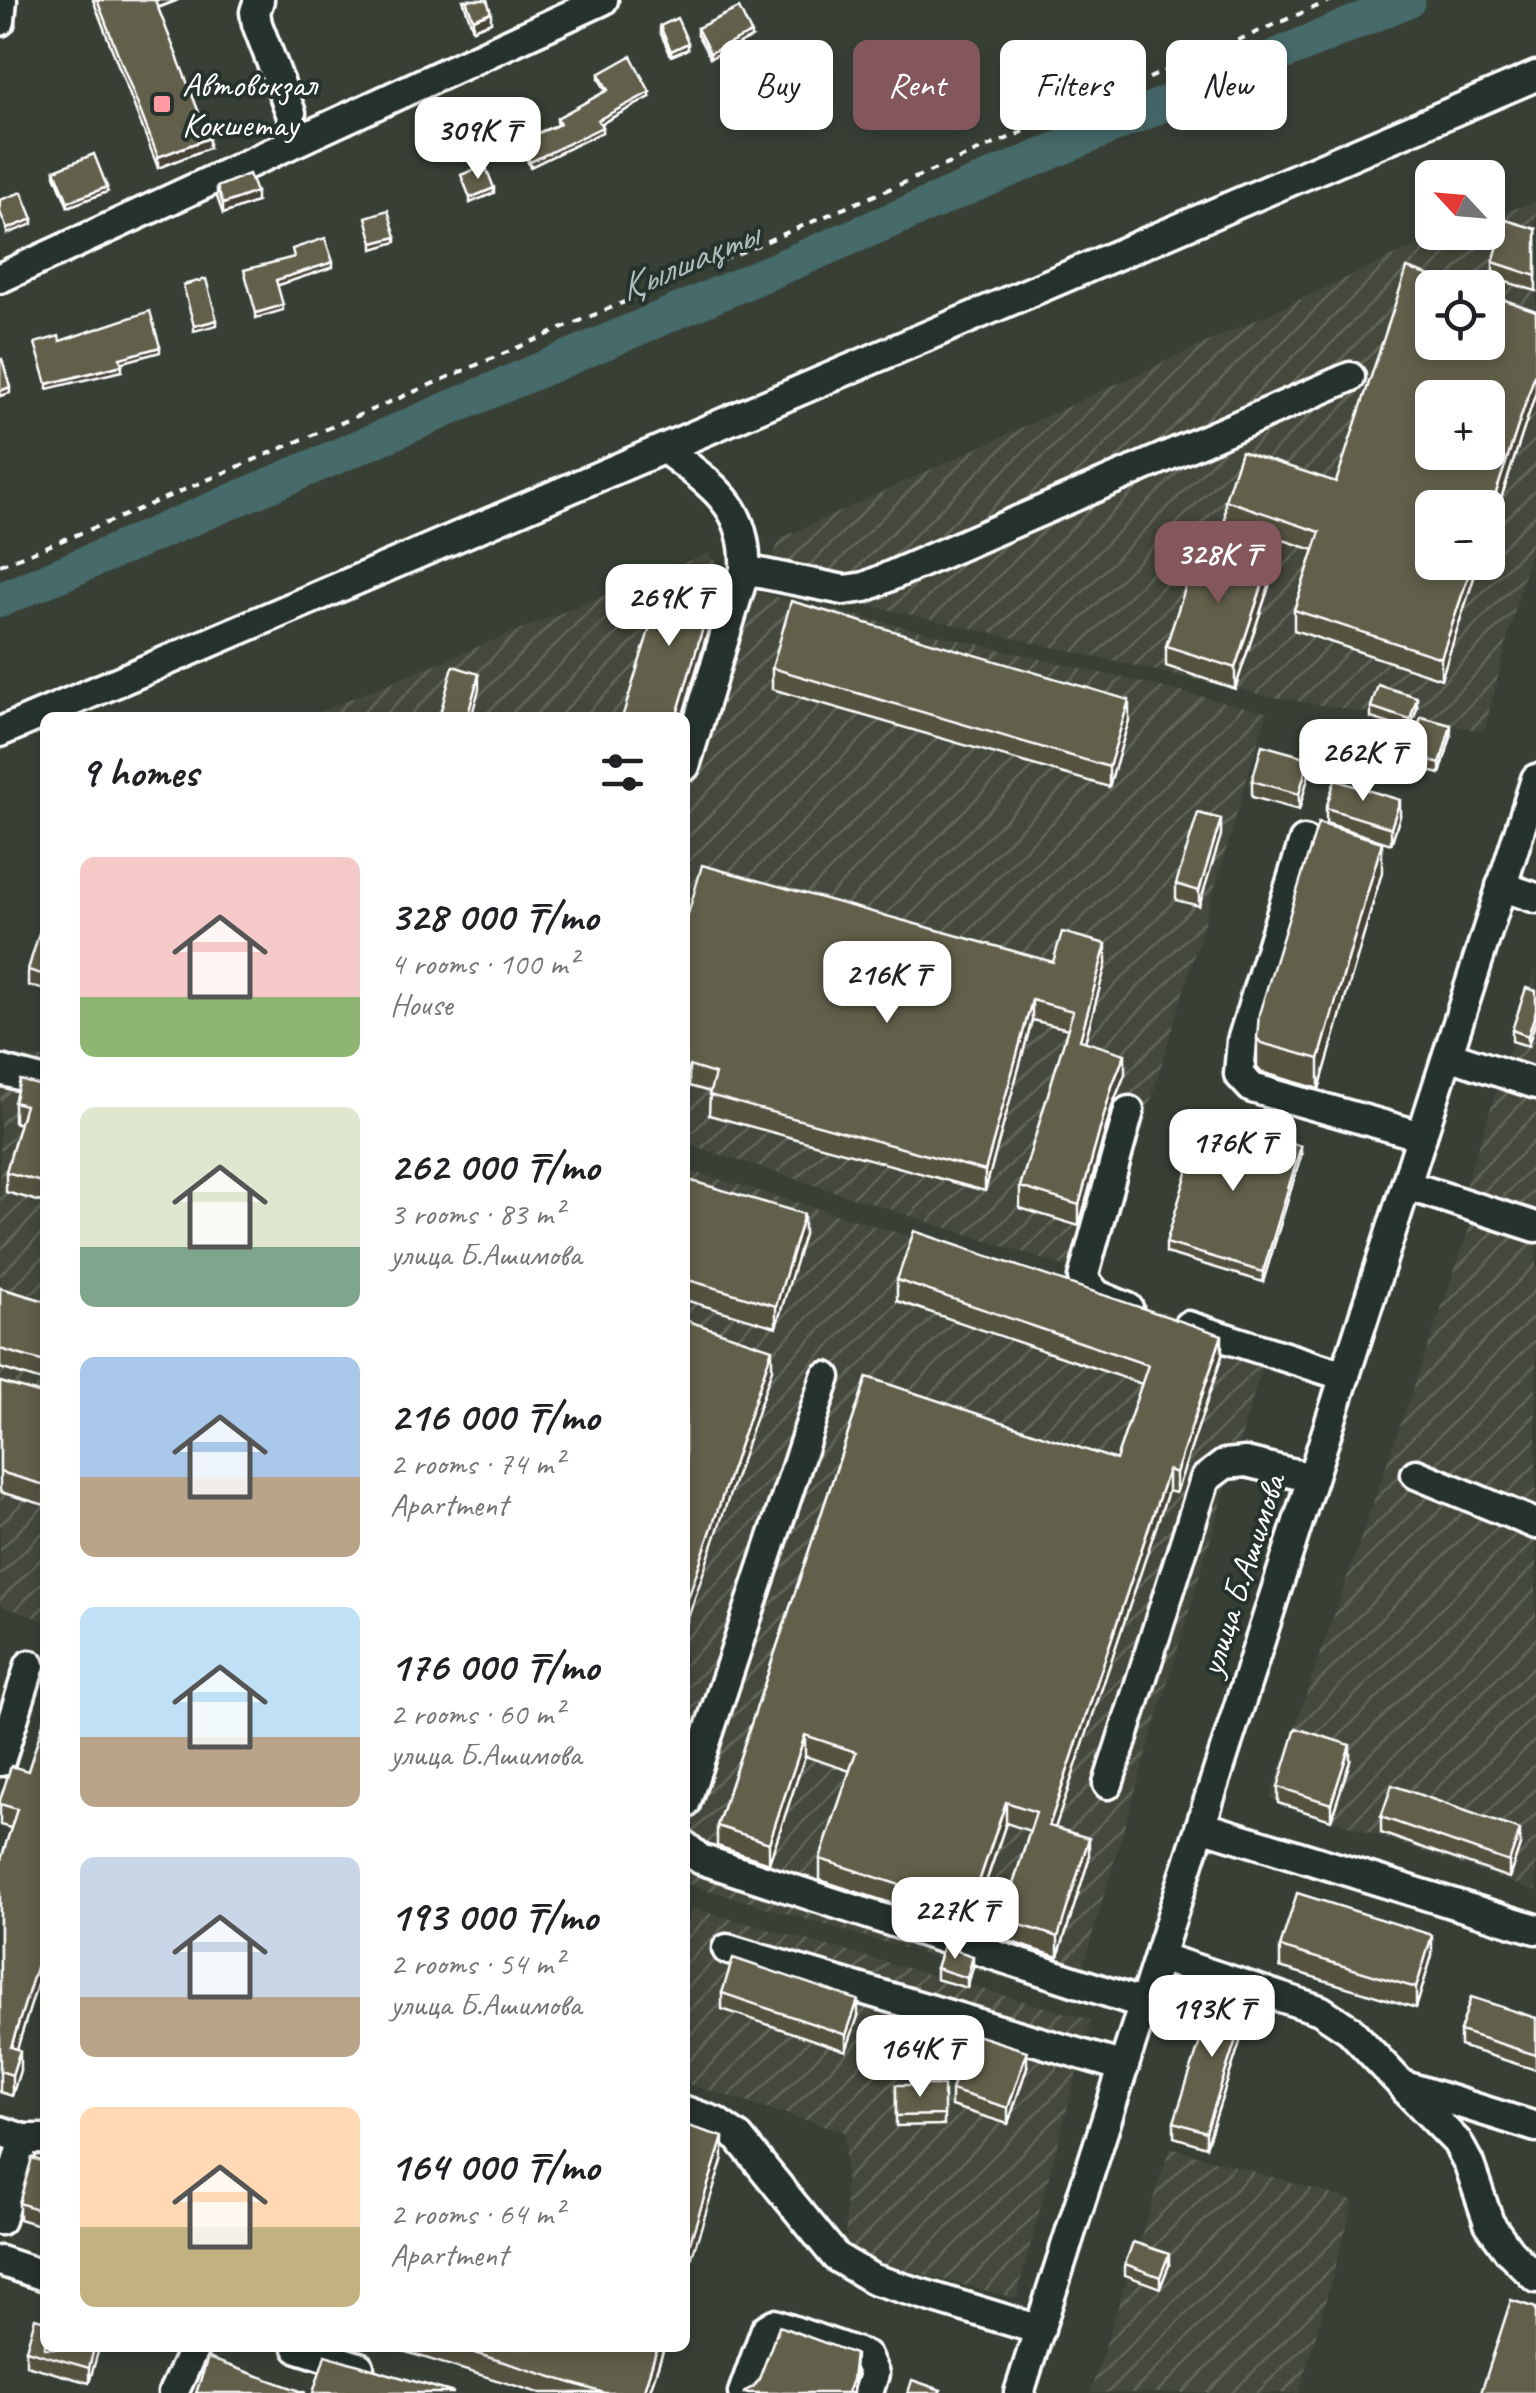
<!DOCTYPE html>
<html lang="en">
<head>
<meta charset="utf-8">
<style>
  body { margin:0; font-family:Caveat,sans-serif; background:#f6f6f6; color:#202124; height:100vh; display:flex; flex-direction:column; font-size:38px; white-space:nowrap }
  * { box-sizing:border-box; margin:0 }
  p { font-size:32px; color:#757577 }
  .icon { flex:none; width:55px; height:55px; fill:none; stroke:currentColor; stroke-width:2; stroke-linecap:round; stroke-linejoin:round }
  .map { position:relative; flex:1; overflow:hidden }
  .sheet { position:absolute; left:40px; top:712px; width:650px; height:1640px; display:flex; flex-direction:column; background:#fff; border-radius:15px; box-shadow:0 5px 15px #0003 }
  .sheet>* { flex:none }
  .banner { position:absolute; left:720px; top:40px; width:665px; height:90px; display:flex; gap:20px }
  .needle { width:65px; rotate:296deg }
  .controls { position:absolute; left:1415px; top:160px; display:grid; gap:20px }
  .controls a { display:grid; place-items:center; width:90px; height:90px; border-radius:15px; background:#fff; box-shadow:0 5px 15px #0003; font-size:50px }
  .price { position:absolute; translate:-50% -85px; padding:0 22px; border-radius:20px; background:#fff; color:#222; font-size:32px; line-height:65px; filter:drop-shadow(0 2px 5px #0008) }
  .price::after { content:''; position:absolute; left:50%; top:60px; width:30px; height:22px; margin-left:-15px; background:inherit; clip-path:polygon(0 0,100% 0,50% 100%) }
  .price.selected { background:#84575d; color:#fff }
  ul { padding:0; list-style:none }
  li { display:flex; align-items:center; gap:30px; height:250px; padding:0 40px }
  li span { display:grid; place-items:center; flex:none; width:280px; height:200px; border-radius:15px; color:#555 }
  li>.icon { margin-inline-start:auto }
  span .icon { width:120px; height:120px; fill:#fffc; stroke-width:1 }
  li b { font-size:42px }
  h2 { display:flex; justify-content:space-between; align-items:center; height:120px; padding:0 40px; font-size:42px }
  .chip { padding:0 35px; border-radius:15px; background:#fff; box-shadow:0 5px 15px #0003; font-size:35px; line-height:90px }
  .chip.selected { background:#84575d; color:#fff }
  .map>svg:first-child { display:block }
  .industrial { fill:url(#industrial-furrows); fill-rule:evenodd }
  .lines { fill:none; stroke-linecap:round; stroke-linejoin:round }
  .river { stroke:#466a6b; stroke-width:35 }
  .minor-casing { stroke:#fff; stroke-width:35 }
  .path { stroke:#fff; stroke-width:4; stroke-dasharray:8 8; stroke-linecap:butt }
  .minor { stroke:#26332d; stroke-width:28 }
  .wall { fill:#545341; stroke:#fff; stroke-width:2.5 }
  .shaded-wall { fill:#454335; stroke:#fff; stroke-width:2.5 }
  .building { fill:#62604c; stroke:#fff; stroke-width:2.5; fill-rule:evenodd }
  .poi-dot { fill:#ff9aa2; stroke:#26332d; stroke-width:4 }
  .labels { text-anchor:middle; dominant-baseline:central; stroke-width:8; stroke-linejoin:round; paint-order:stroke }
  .poi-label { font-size:35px; fill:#fff; stroke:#26332d; text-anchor:start }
  .street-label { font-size:35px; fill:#fff; stroke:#26332d }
  .water-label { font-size:38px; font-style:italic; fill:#acbcbc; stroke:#26332d }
</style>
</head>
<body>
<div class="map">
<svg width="1536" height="2393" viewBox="0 0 1536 2393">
  <defs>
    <pattern id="industrial-furrows" width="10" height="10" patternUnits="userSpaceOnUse" patternTransform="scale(2.5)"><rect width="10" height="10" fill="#454a3d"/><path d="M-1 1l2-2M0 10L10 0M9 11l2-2" fill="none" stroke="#61655a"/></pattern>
  </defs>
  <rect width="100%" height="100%" fill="#384036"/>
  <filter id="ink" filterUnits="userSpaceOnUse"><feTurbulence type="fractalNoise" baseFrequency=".01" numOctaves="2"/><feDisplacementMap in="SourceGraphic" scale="20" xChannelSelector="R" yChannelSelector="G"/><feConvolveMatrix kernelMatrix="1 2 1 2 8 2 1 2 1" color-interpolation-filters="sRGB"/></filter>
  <g filter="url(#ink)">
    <g class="industrial">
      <path d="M1536,202V528L1484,731L1272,697L763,581L780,539L1444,233L1488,232V217ZM1432,288H1488V342H1432ZM1432,398H1488V452H1432ZM1432,508H1488V562H1432Z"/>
      <path d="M708,553L722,570L679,717L303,718Z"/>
      <path d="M755,592L1267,712L1098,1277L685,1143V795Z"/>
      <path d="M1536,971V1213L1464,1190Z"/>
      <path d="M0,1055L45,1058V1621L0,1605Z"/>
      <path d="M685,1169L1269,1343L1073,1999L685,1883Z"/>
      <path d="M1471,1223L1536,1243V1891L1270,1798Z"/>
      <path d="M693,1908L1091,2020L1016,2298L846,2255L845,2132L685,2083V1929Z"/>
      <path d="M1170,2147L1354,2201L1299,2393H1090Z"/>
    </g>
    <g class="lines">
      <path class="river" d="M0,600L1408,0"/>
      <defs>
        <g id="minor">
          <path d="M259,0L255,12L257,24L291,113"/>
          <path d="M0,21L2,0"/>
          <path d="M0,278L603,0"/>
          <path d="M665,449C711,485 748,505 745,570L685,766"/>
          <path d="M745,570L844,590L865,587L1350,377"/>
          <path d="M0,732L1536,76"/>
          <path d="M1304,841L1242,1041L1239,1074L1252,1088L1422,1136"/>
          <path d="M1501,886L1536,898"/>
          <path d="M1448,1055L1536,1084"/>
          <path d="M0,1070L45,1082"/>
          <path d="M1406,1185L1536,1227"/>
          <path d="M1128,1308L1097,1295L1083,1278L1129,1111"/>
          <path d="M1188,1326L1345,1376"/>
          <path d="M1416,1474L1536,1524"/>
          <path d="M0,1761L30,1665"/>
          <path d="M1108,1784L1205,1479L1225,1464L1246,1462L1312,1478"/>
          <path d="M685,1804L826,1377"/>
          <path d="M1201,1826L1536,1929"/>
          <path d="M685,1846L700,1859L1144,2004"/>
          <path d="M727,1949L1124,2067"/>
          <path d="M1159,1957L1320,2010L1350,2030L1402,2085L1536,2127"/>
          <path d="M1406,2090L1457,2142L1469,2164L1489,2223L1509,2251L1536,2278"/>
          <path d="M685,2111L716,2122L739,2138L836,2257L873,2279L1040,2330"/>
          <path d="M0,2131L24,2139H45"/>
          <path d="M0,2220L24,2139"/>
          <path d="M0,2261L45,2276"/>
          <path d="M298,2348L359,2367"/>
          <path d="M173,2393L194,2348"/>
          <path d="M743,2393L766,2329L774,2324L866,2356L874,2374L868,2393"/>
          <path d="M1019,2393L1536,779"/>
        </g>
      </defs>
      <use href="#minor" class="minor-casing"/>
      <path class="path" d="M0,565L111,521L1332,0"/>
      <use href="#minor" class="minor"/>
    </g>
    <g class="wall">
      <path d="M93,0H178L158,8L209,148L158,168Z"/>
      <path d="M463,0H487L491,22L473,29Z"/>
      <path d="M660,26L688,49L671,56L660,32Z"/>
      <path d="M697,28L751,38L710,58L697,34Z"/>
      <path d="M599,74L650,97L601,124L602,132L530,167L521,145V140L557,125V118L606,91L599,79Z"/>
      <path d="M55,170L107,192L68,207L55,175Z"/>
      <path d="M217,187L256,202L223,214L217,197Z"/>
      <path d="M1536,229V291L1493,278V262Z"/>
      <path d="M1536,392L1488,538V508L1479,562L1441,679L1294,630V610L1314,550L1225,521V500L1336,482Z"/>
      <path d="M1269,586L1235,689L1166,666V646Z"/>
      <path d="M772,668L1129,720L1109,787L772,689Z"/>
      <path d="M1371,707L1417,708L1410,730L1371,718Z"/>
      <path d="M1451,736L1440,774L1409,766V755Z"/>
      <path d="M1309,774L1299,810L1252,797V781Z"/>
      <path d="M1326,808L1400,816L1391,844L1326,823Z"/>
      <path d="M1221,835L1199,906L1176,900V884Z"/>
      <path d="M1382,872L1319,1089L1261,1072L1257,1068V1038Z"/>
      <path d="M45,914V990L28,985V970Z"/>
      <path d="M685,925L1053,962L1106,964L1085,1042L1125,1074L1112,1106L1079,1226L1020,1208V1187L1068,1029L1032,1020L985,1191L709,1115L710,1092L689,1086Z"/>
      <path d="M1536,991L1528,1046L1512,1041V1030Z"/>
      <path d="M45,1087V1203L6,1192V1172L20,1124L14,1122V1102Z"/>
      <path d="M1301,1156L1263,1282L1166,1253V1243Z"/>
      <path d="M685,1179L804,1234L776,1327L685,1300Z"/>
      <path d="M897,1280L1222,1356L1176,1493L1168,1491L1055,1828L1089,1859L1058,1957L1002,1939V1919L1030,1831L1006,1823L970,1929L820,1880V1859L850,1771L805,1756L769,1863L717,1846V1826L867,1377L1116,1460L1142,1384L897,1301Z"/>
      <path d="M0,1288L45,1301V1382L0,1368Z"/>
      <path d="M0,1382L45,1395V1505L0,1492Z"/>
      <path d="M45,1718V1959L17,2049L20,2070L12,2096L0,2092V1863L11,1828L0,1825V1800L28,1771Z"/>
      <path d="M1350,1761L1331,1820L1278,1803V1787Z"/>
      <path d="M1381,1817L1520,1845L1509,1878L1381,1833Z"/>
      <path d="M1280,1947L1432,1955L1416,2008L1280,1967Z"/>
      <path d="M973,1967L967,1988L936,1979V1968Z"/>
      <path d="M722,1993L858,2016L846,2051L722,2009Z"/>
      <path d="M1249,2014L1206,2147L1174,2137V2122Z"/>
      <path d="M1536,2018V2070L1460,2046V2031Z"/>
      <path d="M1027,2067L1008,2124L951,2106V2090Z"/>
      <path d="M896,2085L944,2115V2125L896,2126Z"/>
      <path d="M45,2162V2227L19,2219V2203Z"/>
      <path d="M1125,2264L1169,2265L1160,2288L1125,2275Z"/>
      <path d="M98,2348L89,2383L26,2365V2350Z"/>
      <path d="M393,2348H664L649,2393H539Z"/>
    </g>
    <g class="shaded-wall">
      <path d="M154,0H178L154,9Z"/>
      <path d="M491,12V22L473,29V19Z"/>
      <path d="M751,33V38L710,58V53Z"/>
      <path d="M688,43V49L671,56V51Z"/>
      <path d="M650,92V97L598,125V120Z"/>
      <path d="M602,127V132L530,167V162Z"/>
      <path d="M209,138V148L158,168V157Z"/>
      <path d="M107,187V192L68,207V202Z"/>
      <path d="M494,188V193L470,203V198Z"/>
      <path d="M256,192V202L223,214V204Z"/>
      <path d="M33,219V224L7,234V229Z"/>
      <path d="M396,237V242L373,249V243Z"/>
      <path d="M333,262V267L276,286V280Z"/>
      <path d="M283,305V310L256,318V313Z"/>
      <path d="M217,320V325L194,331V326Z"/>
      <path d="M160,347V352L120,363V358Z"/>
      <path d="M122,365V371L47,389V384Z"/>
      <path d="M1536,371V392L1488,538V517Z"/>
      <path d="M10,387V393L0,396V391Z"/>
      <path d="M1473,562H1479L1441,679V658Z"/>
      <path d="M1269,565V586L1235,689V668Z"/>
      <path d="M715,587V607L682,718H676Z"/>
      <path d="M479,674V689L471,718H467Z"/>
      <path d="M1417,697V708L1410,730V720Z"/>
      <path d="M1129,700V720L1109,787V767Z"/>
      <path d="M1451,725V736L1440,774V764Z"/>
      <path d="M1309,758V774L1299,810V794Z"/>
      <path d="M1400,800V816L1391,844V828Z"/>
      <path d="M1221,819V835L1199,906V891Z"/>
      <path d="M1382,842V872L1319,1089V1059Z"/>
      <path d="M1106,944V964L1080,1060V1040Z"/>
      <path d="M1032,1000V1020L985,1191V1171Z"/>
      <path d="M1536,1011V1021L1528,1046V1036Z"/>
      <path d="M1125,1054V1074L1112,1106L1079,1226V1205L1112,1086Z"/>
      <path d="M689,1066V1086L685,1099V1079Z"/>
      <path d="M1301,1146V1156L1263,1282V1272Z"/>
      <path d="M804,1214V1234L776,1327V1306Z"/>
      <path d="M1222,1335V1356L1176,1493V1473Z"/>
      <path d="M772,1349V1369L685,1627V1607Z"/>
      <path d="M1168,1470V1491L1049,1846V1826Z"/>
      <path d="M805,1735V1756L769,1863V1843Z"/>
      <path d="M1350,1745V1761L1331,1820V1804Z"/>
      <path d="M1006,1802V1823L970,1929V1908Z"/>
      <path d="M1520,1830V1845L1509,1878V1862Z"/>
      <path d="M1089,1838V1859L1058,1957V1937Z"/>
      <path d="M1432,1935V1955L1416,2008V1988Z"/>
      <path d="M45,1939V1959L11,2068V2047Z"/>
      <path d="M973,1956V1967L967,1988V1978Z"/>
      <path d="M1249,1999V2014L1206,2147V2132Z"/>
      <path d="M858,2000V2016L846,2051V2035Z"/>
      <path d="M20,2050V2070L12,2096V2075Z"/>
      <path d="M1027,2051V2067L1008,2124V2108Z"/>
      <path d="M723,2137V2158L685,2279V2258Z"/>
      <path d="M1169,2254V2265L1160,2288V2277Z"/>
      <path d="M94,2348H98V2352L89,2383V2368Z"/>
      <path d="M657,2348H664L649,2393H643Z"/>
      <path d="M855,2354L853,2393H847Z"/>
    </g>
    <g class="building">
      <path d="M97,0H155L209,138L158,157Z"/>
      <path d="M466,0H487L491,12L473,19Z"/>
      <path d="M739,8L751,33L710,53L697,28Z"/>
      <path d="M677,18L688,43L671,51L660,26Z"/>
      <path d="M631,56L650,92L598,120L602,127L530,162L521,140L560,124L557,118L608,90L599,74Z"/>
      <path d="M94,154L107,187L68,202L55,170Z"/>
      <path d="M485,165L494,188L470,198L461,175Z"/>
      <path d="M249,174L256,192L223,204L217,187Z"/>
      <path d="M22,192L33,219L7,229L0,212V200Z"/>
      <path d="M388,210L396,237L373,243L366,217Z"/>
      <path d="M1506,220L1536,229V276L1493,262Z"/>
      <path d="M325,238L333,262L276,280L283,305L256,313L244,270L294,257L292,249Z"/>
      <path d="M1407,268L1466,288H1432V342H1488V294L1536,311V371L1488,517V508H1432V562H1473L1441,658L1294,610L1320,532L1225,500L1241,451L1336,482ZM1432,398H1488V452H1432Z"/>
      <path d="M206,279L217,320L194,326L183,285Z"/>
      <path d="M150,311L160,347L120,358L122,365L47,384L35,343L59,336L60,341Z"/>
      <path d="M2,359L10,387L0,391V360Z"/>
      <path d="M1200,543L1269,565L1235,668L1166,646Z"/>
      <path d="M667,572L715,587L676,718H622Z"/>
      <path d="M791,601L1129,700L1109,767L772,668Z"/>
      <path d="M453,666L479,674L467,718H439Z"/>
      <path d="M1378,685L1417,697L1410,720L1371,707Z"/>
      <path d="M1421,717L1451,725L1440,764L1409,755Z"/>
      <path d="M1262,745L1309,758L1299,794L1252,781Z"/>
      <path d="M1335,780L1400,800L1391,828L1326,808Z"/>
      <path d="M1198,813L1221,819L1199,891L1176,884Z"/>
      <path d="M1318,823L1382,842L1319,1059L1261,1043L1257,1038L1259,1014Z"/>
      <path d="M702,865L1053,962L1062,932L1106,944L1080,1040L1125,1054L1112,1086L1079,1205L1020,1187L1073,1011L1032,1000L985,1171L709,1095L715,1074L689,1066L685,1079V925Z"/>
      <path d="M45,914V975L28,970Z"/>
      <path d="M1526,988L1536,991V1011L1528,1036L1512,1030Z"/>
      <path d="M20,1080L45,1087V1183L6,1172L25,1105L14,1102Z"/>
      <path d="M1204,1116L1301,1146L1263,1272L1166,1243Z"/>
      <path d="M685,1179L804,1214L776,1306L685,1279Z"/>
      <path d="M914,1231L1222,1335L1176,1473L1168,1470L1049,1826L1089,1838L1058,1937L1002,1919L1036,1812L1006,1802L970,1908L820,1859L856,1752L805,1735L769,1843L717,1826L867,1377L1116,1460L1148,1365L897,1280Z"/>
      <path d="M0,1288L45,1301V1362L0,1349Z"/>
      <path d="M685,1320L772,1349L685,1607Z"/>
      <path d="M0,1382L45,1395V1485L0,1472Z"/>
      <path d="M45,1718V1939L11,2047L20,2050L12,2075L0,2071V1863L17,1809L0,1804V1800L11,1766L28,1771Z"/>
      <path d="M1296,1728L1350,1745L1331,1804L1278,1787Z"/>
      <path d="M1392,1785L1520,1830L1509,1862L1381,1817Z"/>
      <path d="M1297,1893L1432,1935L1416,1988L1280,1947Z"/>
      <path d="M943,1946L973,1956L967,1978L936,1968Z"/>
      <path d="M733,1958L858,2000L846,2035L722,1993Z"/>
      <path d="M1217,1989L1249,1999L1206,2132L1174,2122Z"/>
      <path d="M1471,1997L1536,2018V2055L1460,2031Z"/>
      <path d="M970,2033L1027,2051L1008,2108L951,2090Z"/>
      <path d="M896,2085H944V2115L896,2116Z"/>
      <path d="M685,2125L723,2137L685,2258Z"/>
      <path d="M32,2158L45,2162V2212L19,2203Z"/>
      <path d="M1133,2242L1169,2254L1160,2277L1125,2264Z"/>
      <path d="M1511,2300L1536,2308V2393H1481Z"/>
      <path d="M35,2318L45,2321V2348H94L89,2368L26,2350Z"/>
      <path d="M779,2326L855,2354L852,2380L847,2393H744L745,2391L753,2387L759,2379Z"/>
      <path d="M458,2348H657L643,2393H604Z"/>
      <path d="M325,2355L454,2393H313Z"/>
      <path d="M208,2358L306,2393H196Z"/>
      <path d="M912,2380L941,2390L939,2393H908Z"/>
    </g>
  </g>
  <rect class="poi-dot" x="152" y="94" width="20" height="20" rx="5"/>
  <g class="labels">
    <g class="poi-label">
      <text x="182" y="84">Автовокзал<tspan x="182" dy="40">Кокшетау</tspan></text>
    </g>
    <g class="street-label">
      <text transform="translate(1242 1575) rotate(-72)">улица Б.Ашимова</text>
    </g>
    <g class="water-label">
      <text transform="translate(688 261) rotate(-23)">Қылшақты</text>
    </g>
  </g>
</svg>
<div class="controls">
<a><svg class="needle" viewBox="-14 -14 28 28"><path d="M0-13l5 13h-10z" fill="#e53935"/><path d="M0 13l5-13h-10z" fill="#757577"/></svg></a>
<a><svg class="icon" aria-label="locate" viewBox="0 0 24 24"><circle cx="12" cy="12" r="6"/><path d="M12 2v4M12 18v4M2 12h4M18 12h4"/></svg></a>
<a>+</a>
<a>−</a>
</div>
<b class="price" style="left:478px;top:182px">309K ₸</b>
<b class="price selected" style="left:1218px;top:606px">328K ₸</b>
<b class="price" style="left:669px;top:649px">269K ₸</b>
<b class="price" style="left:1363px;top:804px">262K ₸</b>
<b class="price" style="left:887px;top:1026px">216K ₸</b>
<b class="price" style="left:1233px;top:1194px">176K ₸</b>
<b class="price" style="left:955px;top:1962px">227K ₸</b>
<b class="price" style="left:1212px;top:2060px">193K ₸</b>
<b class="price" style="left:920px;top:2100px">164K ₸</b>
<div class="banner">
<a class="chip">Buy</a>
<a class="chip selected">Rent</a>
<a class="chip">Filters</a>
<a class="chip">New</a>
</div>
<section class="sheet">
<h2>9 homes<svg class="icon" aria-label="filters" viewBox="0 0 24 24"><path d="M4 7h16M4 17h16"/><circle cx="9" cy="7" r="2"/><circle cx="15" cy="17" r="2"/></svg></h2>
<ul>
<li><span style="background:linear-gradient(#f6c9c9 70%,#8fb573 0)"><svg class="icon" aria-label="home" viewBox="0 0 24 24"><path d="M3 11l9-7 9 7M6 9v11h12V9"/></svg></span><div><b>328 000 ₸/mo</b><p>4 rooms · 100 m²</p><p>House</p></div></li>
<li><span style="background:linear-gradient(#dfe7d0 70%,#7fa58c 0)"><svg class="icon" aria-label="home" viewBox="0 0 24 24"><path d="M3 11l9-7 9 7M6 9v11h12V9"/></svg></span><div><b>262 000 ₸/mo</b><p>3 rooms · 83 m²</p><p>улица Б.Ашимова</p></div></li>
<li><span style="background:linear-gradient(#a9c7e8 60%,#b9a48a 0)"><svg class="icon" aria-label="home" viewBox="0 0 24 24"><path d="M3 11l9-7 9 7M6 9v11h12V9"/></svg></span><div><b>216 000 ₸/mo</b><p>2 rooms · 74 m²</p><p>Apartment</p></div></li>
<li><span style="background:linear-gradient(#bfe0f5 65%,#b9a48a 0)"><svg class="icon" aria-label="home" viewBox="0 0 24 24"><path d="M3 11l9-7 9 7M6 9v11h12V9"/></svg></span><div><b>176 000 ₸/mo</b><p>2 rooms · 60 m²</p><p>улица Б.Ашимова</p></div></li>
<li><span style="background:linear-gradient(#c9d6e8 70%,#b9a48a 0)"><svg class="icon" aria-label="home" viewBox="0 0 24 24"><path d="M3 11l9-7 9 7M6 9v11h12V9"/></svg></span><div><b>193 000 ₸/mo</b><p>2 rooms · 54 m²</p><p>улица Б.Ашимова</p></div></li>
<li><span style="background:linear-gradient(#ffd9b3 60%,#c2b280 0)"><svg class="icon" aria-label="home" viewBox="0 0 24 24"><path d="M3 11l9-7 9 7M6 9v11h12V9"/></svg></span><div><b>164 000 ₸/mo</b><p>2 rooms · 64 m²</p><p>Apartment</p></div></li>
</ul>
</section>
</div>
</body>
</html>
